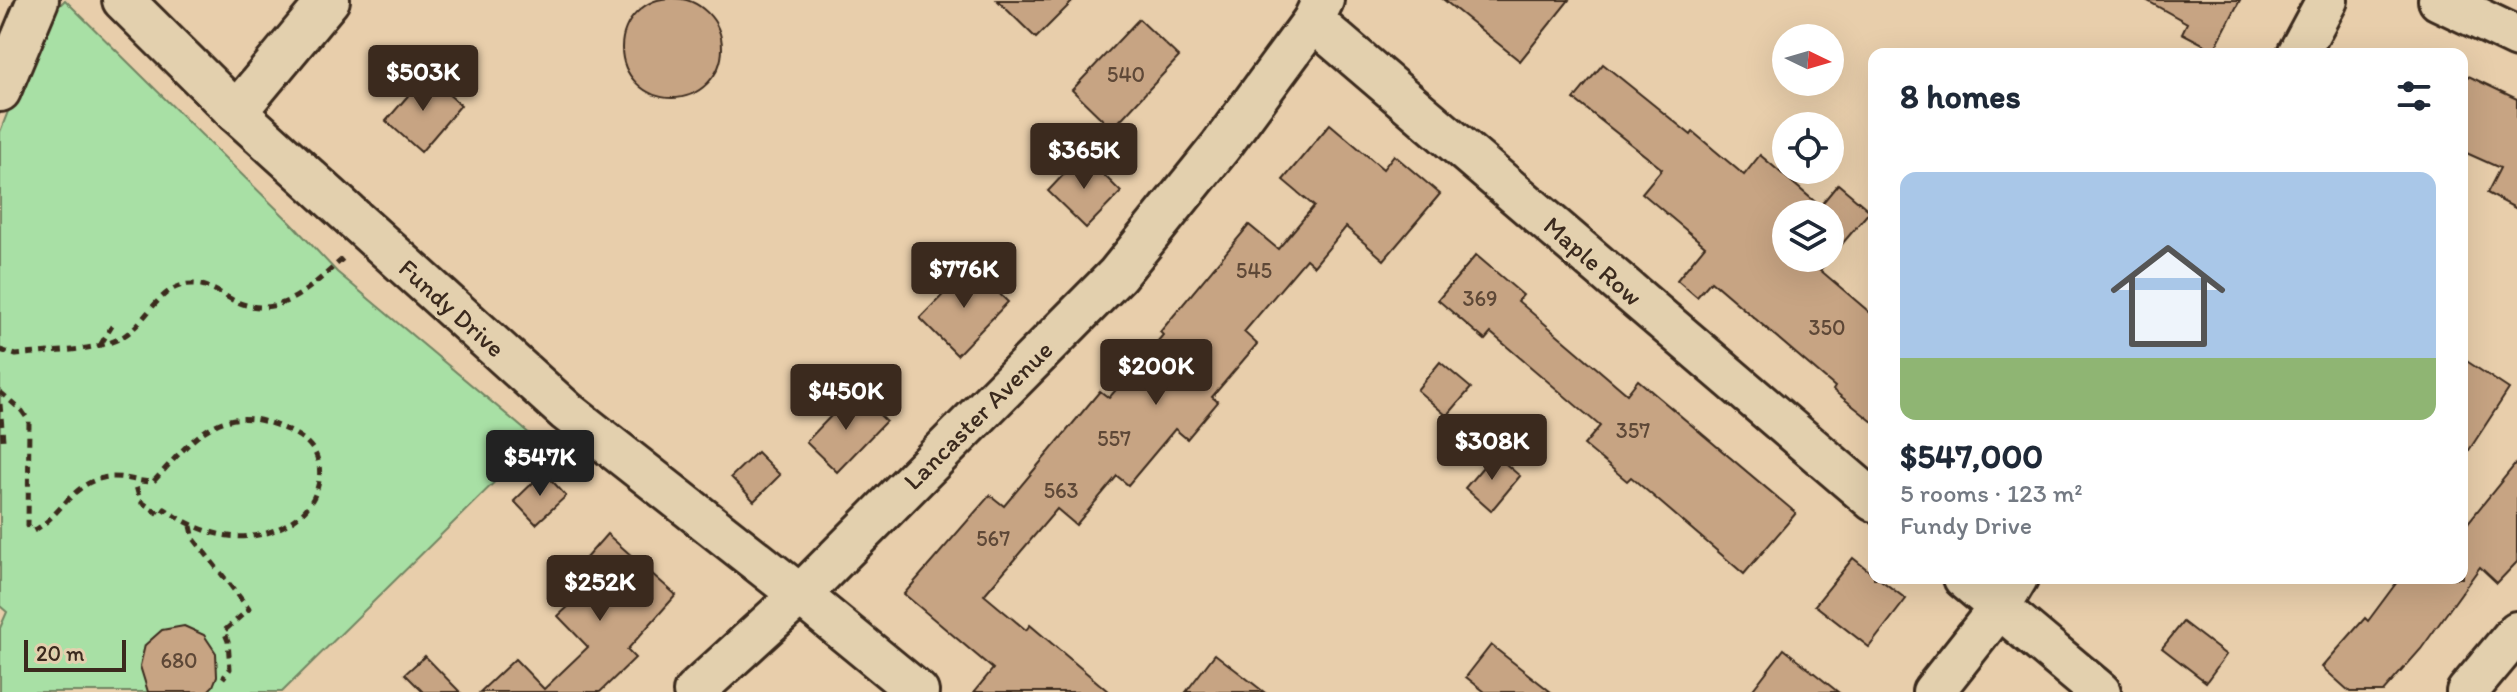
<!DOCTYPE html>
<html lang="en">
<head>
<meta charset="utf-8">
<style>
  body { margin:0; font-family:Itim,sans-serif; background:#f6f6f7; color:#1f2937; height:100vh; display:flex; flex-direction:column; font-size:30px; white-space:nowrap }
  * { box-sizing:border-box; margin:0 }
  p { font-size:26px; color:#747a83 }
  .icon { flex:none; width:44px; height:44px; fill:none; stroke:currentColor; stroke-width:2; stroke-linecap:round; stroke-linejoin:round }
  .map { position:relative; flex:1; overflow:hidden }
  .details { position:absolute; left:1868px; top:48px; width:600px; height:536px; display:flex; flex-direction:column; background:#fff; border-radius:16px; box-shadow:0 8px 32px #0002 }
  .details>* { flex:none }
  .needle { width:52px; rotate:95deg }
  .buttons { position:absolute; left:1772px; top:24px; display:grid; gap:16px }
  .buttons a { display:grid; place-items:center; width:72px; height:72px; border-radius:50%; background:#fff; box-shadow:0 8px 32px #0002; font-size:40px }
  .scale { position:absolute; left:24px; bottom:20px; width:102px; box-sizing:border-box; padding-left:8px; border:4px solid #3b2a1e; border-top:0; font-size:22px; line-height:28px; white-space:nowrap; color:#3b2a1e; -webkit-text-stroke:6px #e3d0ae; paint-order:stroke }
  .price { position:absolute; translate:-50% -68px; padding:0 18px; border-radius:8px; background:#3b2a1e; color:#fff; font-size:26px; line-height:52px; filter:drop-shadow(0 2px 4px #0008) }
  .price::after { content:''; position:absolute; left:50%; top:48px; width:24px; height:18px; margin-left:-12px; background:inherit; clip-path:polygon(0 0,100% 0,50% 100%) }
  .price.on { background:#222; color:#fff }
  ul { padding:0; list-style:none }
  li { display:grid; align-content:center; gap:16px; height:424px; padding:0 32px }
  li span { display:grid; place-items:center; height:248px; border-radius:16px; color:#555 }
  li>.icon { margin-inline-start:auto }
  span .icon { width:144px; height:144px; fill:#fffc; stroke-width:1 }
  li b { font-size:34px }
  h2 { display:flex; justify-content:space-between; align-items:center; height:96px; padding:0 32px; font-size:34px }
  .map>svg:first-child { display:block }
  .green { fill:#a8e0a5; stroke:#728562; stroke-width:2 }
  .building { fill:#c7a483; stroke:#3b2a1e; stroke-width:2; fill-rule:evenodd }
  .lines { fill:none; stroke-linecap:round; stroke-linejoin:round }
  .minor-casing { stroke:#3b2a1e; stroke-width:46 }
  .path { stroke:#3b2a1e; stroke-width:5; stroke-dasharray:8 6; stroke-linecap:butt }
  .minor { stroke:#e3d0ae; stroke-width:40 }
  .labels { text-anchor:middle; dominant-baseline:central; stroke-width:7; stroke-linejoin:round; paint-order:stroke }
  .number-label { font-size:22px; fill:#5e4837 }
  .street-label { font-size:26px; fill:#3b2a1e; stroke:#e3d0ae }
</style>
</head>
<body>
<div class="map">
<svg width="2517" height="692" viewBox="0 0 2517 692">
  <rect width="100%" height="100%" fill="#e8ceab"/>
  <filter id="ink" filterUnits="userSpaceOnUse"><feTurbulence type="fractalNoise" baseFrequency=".0125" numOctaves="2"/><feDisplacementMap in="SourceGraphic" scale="16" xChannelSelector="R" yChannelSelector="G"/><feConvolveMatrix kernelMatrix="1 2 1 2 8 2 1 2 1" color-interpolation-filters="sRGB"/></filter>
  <g filter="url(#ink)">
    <path class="green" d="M65,0L292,224L337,272L537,440L282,692H0V628L7,612L0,606V132L43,22Z"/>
    <g class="building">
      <circle cx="672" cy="48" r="50"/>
      <path d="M997,0H1074L1036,38Z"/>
      <path d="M1444,0H1569L1520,61Z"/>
      <path d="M2146,0H2240L2214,50L2182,33L2187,23Z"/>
      <path d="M1139,19L1179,57L1112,129L1072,90Z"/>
      <path d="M1603,64L1691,135L1693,132L1744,175L1760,155L1820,206L1838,184L1870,211L1820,270L1874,316V423L1833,390L1835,387L1711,281L1697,297L1677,280L1705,246L1642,193L1662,169L1574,99ZM1786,214H1830V258H1786Z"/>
      <path d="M2462,73L2517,99V209L2487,193L2500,168L2462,151Z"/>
      <path d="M426,75L461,105L421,152L386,121Z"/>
      <path d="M1330,124L1383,169L1394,155L1440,194L1384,260L1346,227L1314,266L1306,259L1244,332L1257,344L1212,397L1218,402L1187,439L1175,429L1128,485L1117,476L1076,525L1057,509L984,595L1026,630L1030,625L1109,692H974L993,669L904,594L990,495L1004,506L1100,391L1109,398L1163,335L1160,332L1249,225L1278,249L1314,206L1283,180Z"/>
      <path d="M1083,154L1121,192L1086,228L1048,191Z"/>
      <path d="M1476,255L1523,295L1518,301L1627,394L1638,380L1796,513L1744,574L1631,477L1627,481L1584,445L1600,426L1491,333L1485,340L1438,300Z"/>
      <path d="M971,266L1008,302L957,355L920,318Z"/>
      <path d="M2462,358L2509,389L2462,461Z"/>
      <path d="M1440,362L1471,388L1447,416L1417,390Z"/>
      <path d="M855,391L886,421L837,472L806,442Z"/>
      <path d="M757,452L780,475L754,501L731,477Z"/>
      <path d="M1494,454L1520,476L1491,511L1465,488Z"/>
      <path d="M2517,462V562L2497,583L2480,567L2421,649L2383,692H2350L2322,667L2365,618L2368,621L2400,578H2462V530Z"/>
      <path d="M544,472L566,496L536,524L514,501Z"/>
      <path d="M607,534L676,595L627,650L635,658L600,692H480L515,659L544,689L588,647L558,616L595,582L578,567Z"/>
      <path d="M1853,558L1874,575V578H1878L1906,599L1869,647L1815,605Z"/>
      <path d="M2183,622L2226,655L2206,682L2162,648Z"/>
      <path d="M184,626L204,635L216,653L217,676L213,686L207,692H148L140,666L145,645L162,630Z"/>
      <path d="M1491,645L1551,692H1485L1466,677Z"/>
      <path d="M1784,649L1838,692H1751Z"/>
      <path d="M1215,654L1264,692H1186Z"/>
      <path d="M425,656L460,692H423L405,674Z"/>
    </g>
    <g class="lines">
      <defs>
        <g id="minor">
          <path d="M123,0L236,112L566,411L800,595L918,692"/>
          <path d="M2439,0L2517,37"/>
          <path d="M1313,21L1874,501"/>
          <path d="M2298,54L2327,0"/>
          <path d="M0,91L38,0"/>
          <path d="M236,112L329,0"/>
          <path d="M1964,578L2100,692"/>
          <path d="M694,692L800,595L1117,275L1221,146L1313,21L1323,0"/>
          <path d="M1933,692L1999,608L2017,578"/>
          <path d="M2467,692L2517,632"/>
        </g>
      </defs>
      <use href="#minor" class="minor-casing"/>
      <g class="path">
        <path d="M101,344L112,326"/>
        <path d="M0,350L16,355C46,351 99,352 124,336C146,322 157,291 183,285C201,281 214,289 229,298C278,325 311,286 346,256"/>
        <path d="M0,392L22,411L29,421L28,526L33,531C59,518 71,484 103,478C120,474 136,482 153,482C194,438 221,398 287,430C303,437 316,447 319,465C322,483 314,503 300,515C256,550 208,539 165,509L161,515L140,501L135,482"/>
        <path d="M0,404L3,440"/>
        <path d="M191,526L194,539L249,609L224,631L228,641L230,669L223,678"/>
      </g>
      <use href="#minor" class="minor"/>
    </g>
  </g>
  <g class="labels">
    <g class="number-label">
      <text x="1126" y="74">540</text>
      <text x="1254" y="270">545</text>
      <text x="1480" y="298">369</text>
      <text x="1827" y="327">350</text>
      <text x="1633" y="430">357</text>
      <text x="1114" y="438">557</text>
      <text x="1061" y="490">563</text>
      <text x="993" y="538">567</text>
      <text x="179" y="660">680</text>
    </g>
    <g class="street-label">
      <text transform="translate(1593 261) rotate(41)">Maple Row</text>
      <text transform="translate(452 308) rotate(42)">Fundy Drive</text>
      <text transform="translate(978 415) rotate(-45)">Lancaster Avenue</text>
    </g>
  </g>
</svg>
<div class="buttons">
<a><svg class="needle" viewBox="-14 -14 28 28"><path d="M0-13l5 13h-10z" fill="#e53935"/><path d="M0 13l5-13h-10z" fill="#747a83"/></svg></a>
<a><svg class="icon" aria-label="locate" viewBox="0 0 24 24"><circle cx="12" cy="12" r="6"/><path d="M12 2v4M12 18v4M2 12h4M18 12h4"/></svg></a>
<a><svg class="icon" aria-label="layers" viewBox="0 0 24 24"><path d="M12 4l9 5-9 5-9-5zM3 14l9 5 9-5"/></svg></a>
</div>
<div class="scale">20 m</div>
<b class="price" style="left:423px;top:113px">$503K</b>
<b class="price" style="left:1084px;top:191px">$365K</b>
<b class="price" style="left:964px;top:310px">$776K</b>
<b class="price" style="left:1156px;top:407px">$200K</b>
<b class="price" style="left:846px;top:432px">$450K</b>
<b class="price" style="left:1492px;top:482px">$308K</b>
<b class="price on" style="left:540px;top:498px">$547K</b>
<b class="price" style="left:600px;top:623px">$252K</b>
<section class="details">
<h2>8 homes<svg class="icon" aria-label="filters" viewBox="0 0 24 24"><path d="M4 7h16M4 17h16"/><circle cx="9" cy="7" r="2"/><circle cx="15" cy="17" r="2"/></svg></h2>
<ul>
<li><span style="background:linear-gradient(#a9c7e8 75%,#8fb573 0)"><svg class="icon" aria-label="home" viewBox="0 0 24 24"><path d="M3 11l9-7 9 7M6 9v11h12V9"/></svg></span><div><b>$547,000</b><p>5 rooms · 123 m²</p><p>Fundy Drive</p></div></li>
</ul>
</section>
</div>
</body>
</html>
